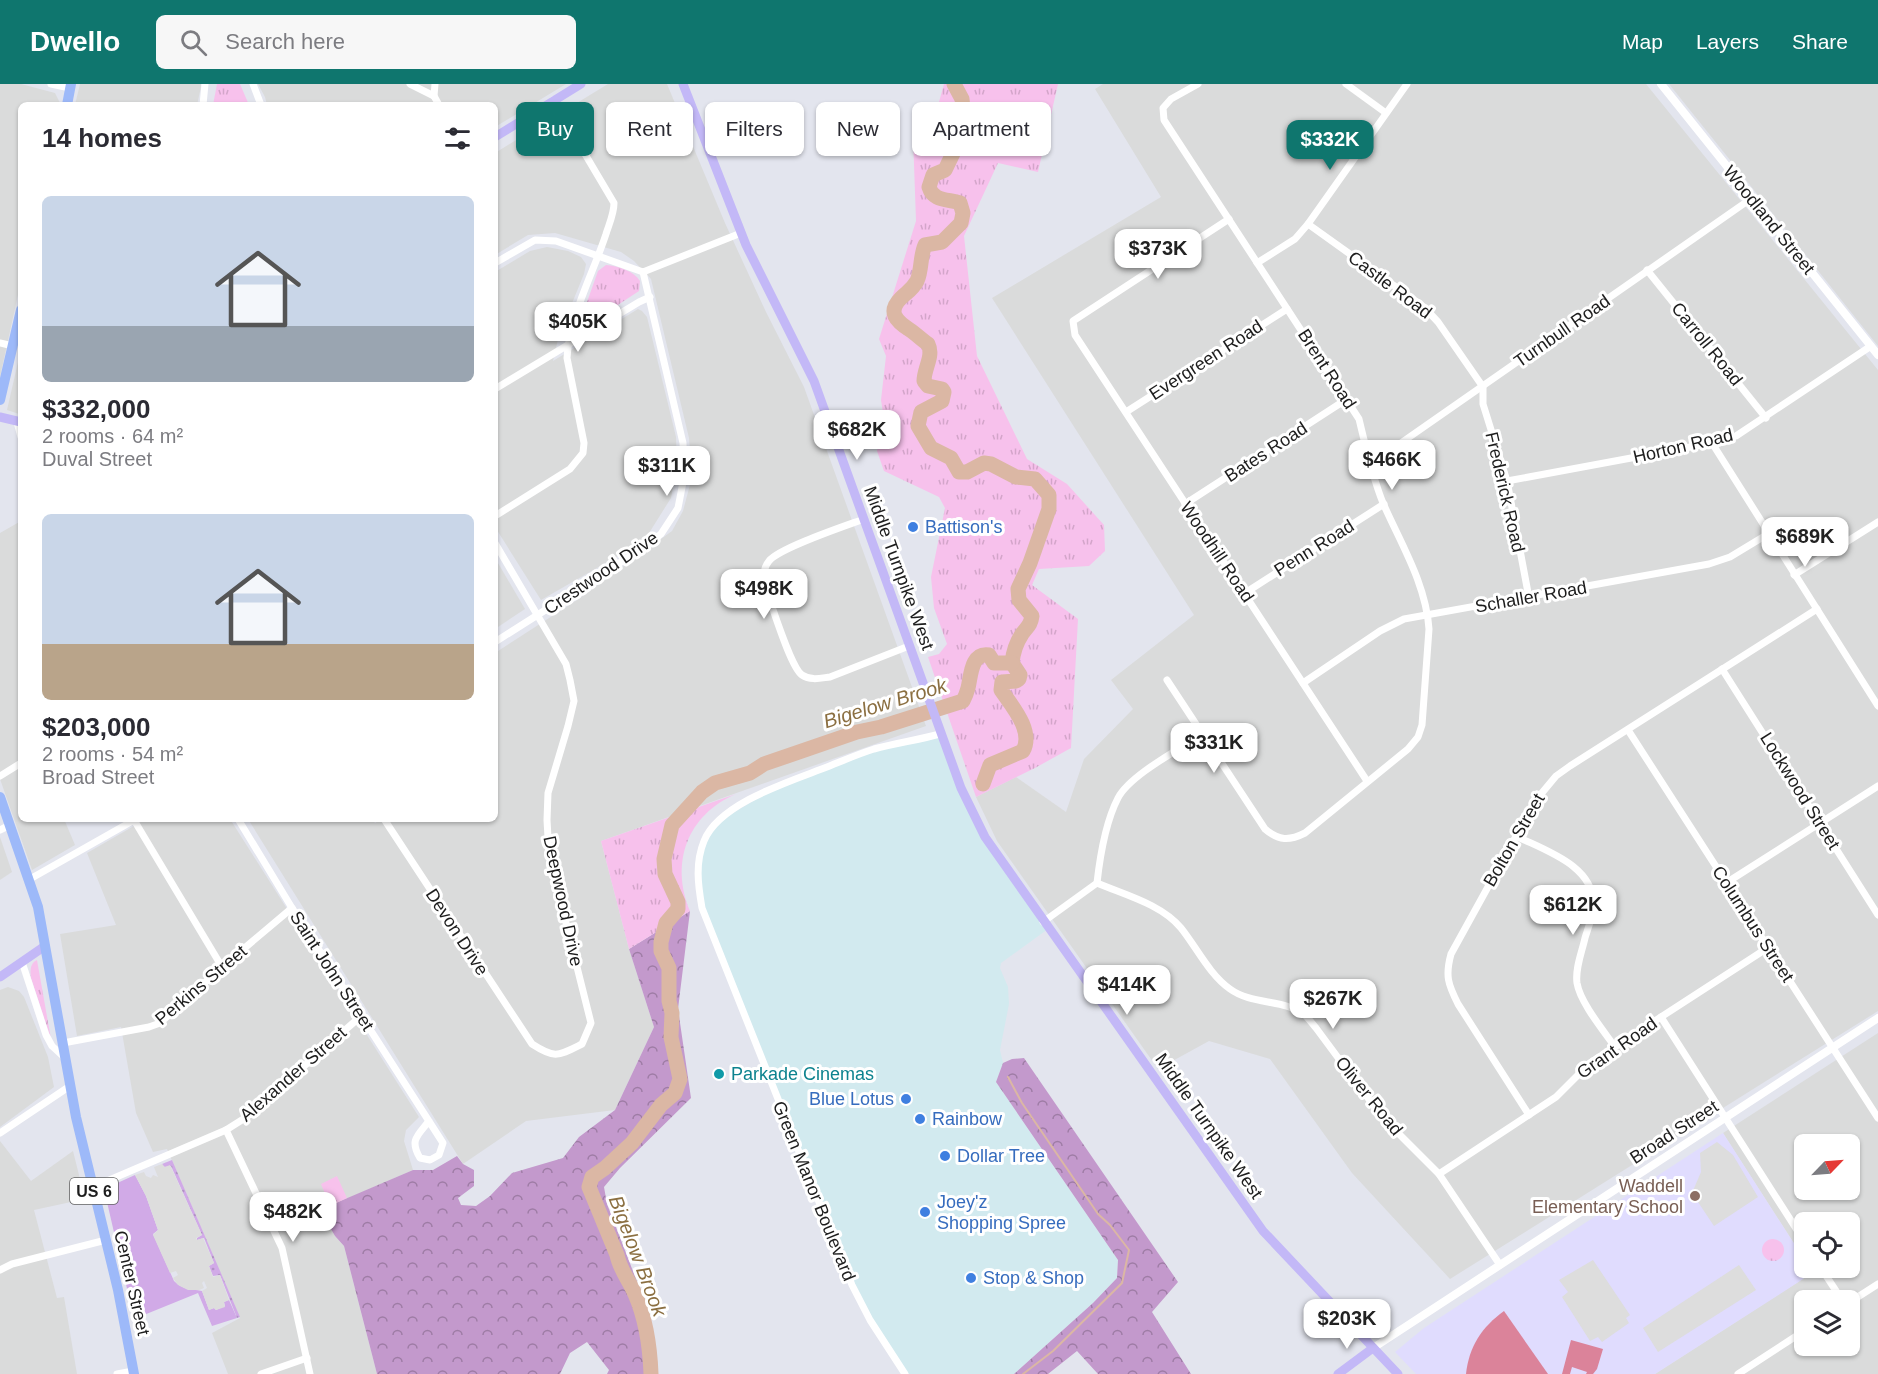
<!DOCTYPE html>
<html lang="en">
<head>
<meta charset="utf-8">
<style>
  body { margin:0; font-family:Arial,sans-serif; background:#f7f7f7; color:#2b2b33; height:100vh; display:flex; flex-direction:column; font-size:22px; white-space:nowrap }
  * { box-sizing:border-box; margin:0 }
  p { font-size:20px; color:#7c7c81 }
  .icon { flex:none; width:33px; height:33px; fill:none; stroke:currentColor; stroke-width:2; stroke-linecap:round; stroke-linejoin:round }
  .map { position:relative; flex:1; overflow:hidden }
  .side { position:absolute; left:18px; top:18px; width:480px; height:720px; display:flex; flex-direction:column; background:#fff; border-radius:9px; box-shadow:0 2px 4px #0004 }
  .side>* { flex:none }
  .hud { position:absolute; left:516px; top:18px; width:570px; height:54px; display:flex; gap:12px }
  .needle { width:39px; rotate:65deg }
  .tools { position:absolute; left:1794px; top:1050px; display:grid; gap:12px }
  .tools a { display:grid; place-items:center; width:66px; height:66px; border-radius:9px; background:#fff; box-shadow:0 2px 4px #0004; font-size:30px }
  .price { position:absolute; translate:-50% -51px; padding:0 14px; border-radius:12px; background:#fff; color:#222; font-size:20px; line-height:39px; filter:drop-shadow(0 2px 3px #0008) }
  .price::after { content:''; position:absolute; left:50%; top:36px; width:18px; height:14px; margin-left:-9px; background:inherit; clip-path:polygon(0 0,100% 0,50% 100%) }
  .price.current { background:#0f766e; color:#fff }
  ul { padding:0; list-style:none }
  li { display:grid; align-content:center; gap:12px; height:318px; padding:0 24px }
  li span { display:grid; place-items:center; height:186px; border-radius:9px; color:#555 }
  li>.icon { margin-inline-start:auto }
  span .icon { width:108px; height:108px; fill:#fffc; stroke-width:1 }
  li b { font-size:26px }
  h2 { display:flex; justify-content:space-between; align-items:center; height:72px; padding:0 24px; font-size:26px }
  .pill { padding:0 21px; border-radius:9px; background:#fff; box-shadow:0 2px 4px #0004; font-size:21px; line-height:54px }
  .pill.current { background:#0f766e; color:#fff }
  header { display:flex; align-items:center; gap:36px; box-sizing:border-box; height:84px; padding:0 30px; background:#0f766e; color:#fff }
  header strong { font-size:28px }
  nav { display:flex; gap:33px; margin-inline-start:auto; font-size:21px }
  .search { width:420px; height:54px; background:#f7f7f7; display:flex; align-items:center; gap:15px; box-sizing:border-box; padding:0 21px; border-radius:9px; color:#7c7c81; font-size:22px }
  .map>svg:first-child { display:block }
  .residential { fill:#dadbdb; fill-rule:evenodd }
  .commercial { fill:#d2eaef }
  .education { fill:#e0dcfe }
  .grass { fill:#d1aae7 }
  .forest { fill:url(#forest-crowns) }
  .park { fill:url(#park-tufts) }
  .garden { fill:url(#garden-dots) }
  .pitch { fill:#db839a }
  .parking { fill:#ddd }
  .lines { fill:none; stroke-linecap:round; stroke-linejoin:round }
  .stream { stroke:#dbb7a4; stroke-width:2 }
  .river { stroke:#dbb7a4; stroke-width:15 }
  .minor { stroke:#fff; stroke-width:7 }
  .tertiary { stroke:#fff; stroke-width:8 }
  .secondary { stroke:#c3b8f7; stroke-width:9 }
  .primary { stroke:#9db9f9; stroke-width:10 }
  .shop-dot { fill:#3f7fe0; stroke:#fff; stroke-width:2 }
  .culture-dot { fill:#0f9aa8; stroke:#fff; stroke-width:2 }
  .education-dot { fill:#8d6e63; stroke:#fff; stroke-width:2 }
  .labels { text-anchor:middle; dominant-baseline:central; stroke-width:6; stroke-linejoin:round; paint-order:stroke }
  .shield { fill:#fff; stroke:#616161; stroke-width:1.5 }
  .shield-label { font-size:16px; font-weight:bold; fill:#1d1d1d }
  .street-label { font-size:18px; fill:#1d1d1d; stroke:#fff }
  .shop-label { font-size:18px; fill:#366cbe; stroke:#fff; text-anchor:start }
  .culture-label { font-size:18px; fill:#0d838f; stroke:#fff; text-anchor:start }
  .education-label { font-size:18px; fill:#785e54; stroke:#fff; text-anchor:end }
  .water-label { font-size:20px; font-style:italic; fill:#8b6f41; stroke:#fff }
</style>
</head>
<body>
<header>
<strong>Dwello</strong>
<div class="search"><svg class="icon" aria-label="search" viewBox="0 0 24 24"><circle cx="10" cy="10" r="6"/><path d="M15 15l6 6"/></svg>Search here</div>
<nav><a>Map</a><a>Layers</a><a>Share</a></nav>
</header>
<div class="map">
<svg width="1878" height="1290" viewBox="0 0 1878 1290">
  <defs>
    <pattern id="forest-crowns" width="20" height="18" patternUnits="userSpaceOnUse" patternTransform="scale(1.5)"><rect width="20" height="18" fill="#c399cc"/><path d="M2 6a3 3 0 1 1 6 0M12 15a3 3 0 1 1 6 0" fill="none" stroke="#9e7ca5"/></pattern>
    <pattern id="park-tufts" width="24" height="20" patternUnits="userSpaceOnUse" patternTransform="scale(1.5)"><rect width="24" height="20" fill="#f7c1ec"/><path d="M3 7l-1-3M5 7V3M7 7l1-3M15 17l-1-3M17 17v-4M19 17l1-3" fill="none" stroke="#d3a5ca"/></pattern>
    <pattern id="garden-dots" width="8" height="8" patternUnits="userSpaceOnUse" patternTransform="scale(1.5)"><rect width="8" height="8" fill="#d1aae7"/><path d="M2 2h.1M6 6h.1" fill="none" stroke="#b392c6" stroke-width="1.8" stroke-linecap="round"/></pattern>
  </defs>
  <rect width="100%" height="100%" fill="#e3e5ee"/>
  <g class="residential">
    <path d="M0,0H21L55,9L60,19V21H21V197L0,293Z"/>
    <path d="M80,0H201V3L197,21H75Z"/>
    <path d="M258,0H566L495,43V21H267L265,13Z"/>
    <path d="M608,0H667L725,139L766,228L804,303L926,642L601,757L629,865L654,943L615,1026L526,1037L463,1080L248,735H372L375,739L382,735H495V569L577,516L672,447L683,427L692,393L689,354L651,195L634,177L621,168L555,149L528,151L495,171V69Z"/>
    <path d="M1103,0H1646L1878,286V927L1450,1195L1352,1089L1270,975L1209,957L1158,985L997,757L976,713L1016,693L1066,728L1084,675L1133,625L1111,596L1194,531L992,214L1161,113L1095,5Z"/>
    <path d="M1669,0H1878V262L1730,76Z"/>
    <path d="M547,163L568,167L581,173L586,180L584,190L559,251L553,277L638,225L642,227L647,233L676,353L677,382L671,414L644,457L541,516L495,443V188L530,167Z"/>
    <path d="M21,265V330H19L7,326Z"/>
    <path d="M21,437V735H64L75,761L32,786L0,695V449Z"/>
    <path d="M495,474L525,525L495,545Z"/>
    <path d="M146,735H230L419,1033L406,1046L404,1057L413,1086L330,1122L317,1121L335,1152L344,1162L377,1290H228L212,1249L240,1234L167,1065L153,1068L136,1029L121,943L77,952L60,850L116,841L87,769Z"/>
    <path d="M0,753L12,788L0,796Z"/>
    <path d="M8,903L19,907L24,913L48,973L54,1003L0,1043V906Z"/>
    <path d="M1878,949V1290H1655L1812,1189L1810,1184H1850V1138H1804V1175L1723,1049ZM1804,1060H1850V1106H1804ZM1804,1216H1850V1262H1804Z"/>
    <path d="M0,1057L31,1097L73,1067L85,1115L34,1126L57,1214L64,1213L77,1290H0Z"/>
  </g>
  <path class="commercial" d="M940,650L970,725L1048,845L1001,879L1000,884L1008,903L1009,920L1000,966L1003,979L996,998L1118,1176L1117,1194L1093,1219L1014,1290H905L852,1201L702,824L698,799L705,755L716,739L775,704L873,665Z"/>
  <path class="education" d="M1723,1049L1804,1175V1184H1810L1813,1188L1797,1199L1655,1290H1416L1395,1268L1424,1244Z"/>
  <path class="grass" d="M135,1091L146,1112L158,1146L153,1150L174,1197C183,1206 190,1205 202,1207L209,1226L214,1224L216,1226L225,1222L224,1218L229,1216L237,1234L212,1242L198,1209L134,1235L104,1105Z"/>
  <g class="forest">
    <path d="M690,827L678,925L691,1014L620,1084L604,1103L607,1120L648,1226L657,1290H607L609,1286L587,1258L570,1269L560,1290H377L344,1162L335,1152L317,1121L328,1116L331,1121L413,1086H433L457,1072L463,1080L474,1086V1102L458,1114L461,1121L476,1122L490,1112L512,1089L563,1074L579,1053L615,1026L654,943L629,865Z"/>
    <path d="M1024,974L1178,1198L1152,1228L1191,1290H1098L1077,1267L1048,1290H1014L1093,1219L1117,1194L1118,1176L996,998L1003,979L1012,975Z"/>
  </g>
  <g class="park">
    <path d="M217,0H240L249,21H213Z"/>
    <path d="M944,0H1058L1038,88L998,79L964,152L977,272L1027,375L1067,400L1104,441L1105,467L1089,482L1039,485L1032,501L1078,535L1071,664L1035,684L976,713L928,573L939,570L947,560L934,524L931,493L945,424L939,413L884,387L877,367L884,335L881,316L886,272L879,255L916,137L913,52L937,25Z"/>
    <path d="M606,181C618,182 634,187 640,197L639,207L589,240H585L581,235L598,187Z"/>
    <path d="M736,710C687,731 670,779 690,827L629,865L601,757Z"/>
    <path d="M37,876L51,955L31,894C30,887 30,879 37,876Z"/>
    <path d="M337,1092L347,1114L330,1122L321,1100Z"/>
    <circle cx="1773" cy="1166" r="11"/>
  </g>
  <path class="garden" d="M172,1076L240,1233L237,1234L220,1191L213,1192L209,1182L214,1179L204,1154L197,1156V1154L202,1151L171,1082L164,1083L162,1080Z"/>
  <g class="pitch">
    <path d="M1504,1227L1548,1290H1466C1469,1262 1482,1243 1504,1227Z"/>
    <path d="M1571,1256L1603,1265L1597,1285L1593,1290H1586L1587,1288L1572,1283L1570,1290H1562Z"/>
  </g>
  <g class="parking">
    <path d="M1717,1058L1733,1071L1758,1113L1714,1142L1692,1109L1701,1088L1700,1069Z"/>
    <path d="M162,1080L165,1083L170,1081L202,1151L196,1154L197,1156L203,1154L214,1179L209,1182L213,1193L220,1191L229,1216L224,1218L225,1223L216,1226L214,1224L209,1226L202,1207L207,1204L204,1197L202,1199L204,1204L199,1206H188L178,1201L173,1194L178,1191L176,1187L170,1189L153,1151L158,1146L146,1112L135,1091L144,1088L146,1092L151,1094L153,1091L158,1093L154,1083Z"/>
    <path d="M1593,1176L1630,1231L1626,1234L1629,1239L1602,1258L1598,1253L1590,1257L1562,1213L1568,1208L1559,1196Z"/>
    <path d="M1739,1181L1756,1206L1658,1268L1643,1244Z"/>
  </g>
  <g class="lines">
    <path class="stream" d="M1008,993L1022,1019L1098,1130L1110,1141L1129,1166L1122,1199L1053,1267L1023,1290"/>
    <g class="river">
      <path d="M954,0L962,15L963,24L959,37L957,61L945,86L933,91L929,103C933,117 947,115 960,119L963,129L961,139L942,158L925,161C920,172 922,186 917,197C912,206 907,208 901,214C887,228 896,237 910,246C916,250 922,256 928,260C934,272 924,284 924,297L928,302L942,305L944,308L942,317L921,328L918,342L931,364L951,374L959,388H967L984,379L991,380L1016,393L1035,395L1049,411V425L1030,479L1018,505L1019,516L1032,532C1031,541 1027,543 1022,550C1016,559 1013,569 1012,579"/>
      <path d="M983,700L990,681L1023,667C1034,647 1012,622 1001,606L1002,598L1016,597L1019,595L1020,591L1012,579"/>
      <path d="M651,1290C650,1263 646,1235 635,1210C629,1196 620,1186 617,1171L589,1103L592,1093L605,1084L632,1059L661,1021L675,1009L680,995L671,953L672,929L669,917V884L661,867V858L666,839L678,825V818L665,790L664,775L672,741L702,708L715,699L750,689L764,680L857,648L881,643L963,617C965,613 967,608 968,604C971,592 971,568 989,571L994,579H1012"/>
    </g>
    <g class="minor">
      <path d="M51,0L70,4"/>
      <path d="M253,0L261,21"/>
      <path d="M410,0L434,12L439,21"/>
      <path d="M1346,0L1386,29"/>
      <path d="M434,12L435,0"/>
      <path d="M203,21L205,0"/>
      <path d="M1229,135L1073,237L1075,251L1367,697"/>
      <path d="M1308,140L1424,223L1438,238L1483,303V320L1507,397L1529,514"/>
      <path d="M495,179L535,156L556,157L643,188L741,149"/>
      <path d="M1257,179L1295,155L1308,140L1407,0"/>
      <path d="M1647,186L1766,334"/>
      <path d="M0,259L13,262"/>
      <path d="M495,305L639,218L650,213"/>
      <path d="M1126,328L1287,225"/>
      <path d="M17,338L21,353"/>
      <path d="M1712,359L1878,622"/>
      <path d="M1369,373L1398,361L1752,114"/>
      <path d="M1507,397L1712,359L1736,352L1871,262"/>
      <path d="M1185,420L1347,315"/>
      <path d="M495,432L570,385L583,369L584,359L567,274C569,233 593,190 606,150C609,140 614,130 614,119L553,16"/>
      <path d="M864,435C845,442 779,464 769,477C763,484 764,492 764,500C771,517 790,583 802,591C811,597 821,594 830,593L909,562"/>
      <path d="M1794,491L1878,438"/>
      <path d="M1245,509L1384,420"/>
      <path d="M495,558L643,464L661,450L678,424L684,393L683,359L643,188"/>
      <path d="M1722,585L1878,831"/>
      <path d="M1167,596L1265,745C1279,757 1289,757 1305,749L1408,665L1418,653L1422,641L1429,545C1426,500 1401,460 1383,419C1372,392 1366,364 1359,335L1164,36L1163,24L1171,15L1198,0"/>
      <path d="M1303,599L1380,547L1404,535L1709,480L1730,473L1768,450"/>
      <path d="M1628,646L1878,1034"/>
      <path d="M0,692L21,679"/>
      <path d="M238,735L292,824L443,1059L439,1071L430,1076L420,1074C409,1056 418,1051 429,1037"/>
      <path d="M384,735L532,960C555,975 558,972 582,960L591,939L549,771L547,736L548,709L568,642L574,617L570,596L566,580L495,459"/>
      <path d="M134,736L222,883"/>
      <path d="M0,746L10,741"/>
      <path d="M1516,752C1544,766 1596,782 1593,822C1593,832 1588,844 1585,854C1582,868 1575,884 1577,899C1580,918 1603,946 1615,963"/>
      <path d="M30,795L136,735"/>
      <path d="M1097,799C1125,811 1161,820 1181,844C1197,864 1209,890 1230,905C1252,921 1282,915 1304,930C1308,934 1312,939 1316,944L1382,1033L1439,1090L1500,1181"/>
      <path d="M1726,799L1878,702"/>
      <path d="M1043,838L1097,799C1100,772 1105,739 1118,714C1130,691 1180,665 1202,650"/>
      <path d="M22,878L46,951L52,962L65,974"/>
      <path d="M1661,933L1804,1157"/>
      <path d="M63,959L149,943L160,939L222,883L292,824"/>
      <path d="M1529,1031L1458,920C1448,900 1445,892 1451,870L1536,716L1556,692L1570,682L1817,525"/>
      <path d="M226,1046L282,1164L310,1290"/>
      <path d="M0,1049L70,1002"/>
      <path d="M1439,1090L1556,1013L1590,979L1769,863"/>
      <path d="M93,1103L226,1046L245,1034L361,932"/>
      <path d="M1821,1184L1842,1216"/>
      <path d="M0,1186L12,1180L106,1156"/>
      <path d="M1850,1218L1878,1200"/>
      <path d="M117,1290L133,1287"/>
      <path d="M261,1290L307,1274"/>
      <path d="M905,1290L870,1236L852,1201L702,824C698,801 695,779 704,757C719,719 791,697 827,683C842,677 858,670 874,665C896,659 918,656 940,650"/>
      <path d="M1738,1290L1804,1247"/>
    </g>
    <g class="tertiary">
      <path d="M1661,0L1878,271"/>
      <path d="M1373,1264L1878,934"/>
    </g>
    <g class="secondary">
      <path d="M683,0L746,161L814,297L961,704L985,753L1263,1147L1398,1290"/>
      <path d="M495,53L581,0"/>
      <path d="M0,333L21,338"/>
      <path d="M0,893L45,862"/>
      <path d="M1338,1290L1373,1264"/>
    </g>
    <g class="primary">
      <path d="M67,21L71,0"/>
      <path d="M0,316L21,226"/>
      <path d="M0,713L38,823L76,1033L118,1206L134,1290"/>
    </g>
  </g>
  <g class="shop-dot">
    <circle cx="913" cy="443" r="6"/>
    <circle cx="906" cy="1015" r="6"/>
    <circle cx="920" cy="1035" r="6"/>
    <circle cx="945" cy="1072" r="6"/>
    <circle cx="925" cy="1128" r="6"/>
    <circle cx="971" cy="1194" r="6"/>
  </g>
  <circle class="culture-dot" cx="719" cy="990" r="6"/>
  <circle class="education-dot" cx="1695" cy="1112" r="6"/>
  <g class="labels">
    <rect class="shield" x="70" y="1094" width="48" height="26" rx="4.5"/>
    <g class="shield-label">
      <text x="94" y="1107">US 6</text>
    </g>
    <g class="street-label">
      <text transform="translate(1769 136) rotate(51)">Woodland Street</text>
      <text transform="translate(1390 201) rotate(37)">Castle Road</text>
      <text transform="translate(1562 247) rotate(-35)">Turnbull Road</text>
      <text transform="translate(1707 260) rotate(51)">Carroll Road</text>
      <text transform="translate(1206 276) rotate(-33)">Evergreen Road</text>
      <text transform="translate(1327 285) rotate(57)">Brent Road</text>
      <text transform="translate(1683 362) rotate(-13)">Horton Road</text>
      <text transform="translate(1266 368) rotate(-33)">Bates Road</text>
      <text transform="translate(1505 408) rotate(77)">Frederick Road</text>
      <text transform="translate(1314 464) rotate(-32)">Penn Road</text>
      <text transform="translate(1217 468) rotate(56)">Woodhill Road</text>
      <text transform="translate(899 484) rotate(70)">Middle Turnpike West</text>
      <text transform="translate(601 489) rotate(-34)">Crestwood Drive</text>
      <text transform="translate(1531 513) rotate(-10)">Schaller Road</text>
      <text transform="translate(1800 707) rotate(58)">Lockwood Street</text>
      <text transform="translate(1514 756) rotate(-60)">Bolton Street</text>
      <text transform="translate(563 817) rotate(78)">Deepwood Drive</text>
      <text transform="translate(1753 840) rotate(57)">Columbus Street</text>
      <text transform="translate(457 848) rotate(57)">Devon Drive</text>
      <text transform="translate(332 887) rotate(57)">Saint John Street</text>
      <text transform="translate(201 901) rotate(-40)">Perkins Street</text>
      <text transform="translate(1617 964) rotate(-35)">Grant Road</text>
      <text transform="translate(293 990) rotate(-41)">Alexander Street</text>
      <text transform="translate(1369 1012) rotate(51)">Oliver Road</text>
      <text transform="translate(1209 1042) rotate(55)">Middle Turnpike West</text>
      <text transform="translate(1674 1048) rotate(-33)">Broad Street</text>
      <text transform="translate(814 1107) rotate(68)">Green Manor Boulevard</text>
      <text transform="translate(132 1199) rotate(77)">Center Street</text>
    </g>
    <g class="shop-label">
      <text x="925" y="443">Battison's</text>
      <text x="894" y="1015" text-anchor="end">Blue Lotus</text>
      <text x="932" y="1035">Rainbow</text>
      <text x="957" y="1072">Dollar Tree</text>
      <text x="937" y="1118">Joey'z<tspan x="937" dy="21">Shopping Spree</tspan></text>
      <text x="983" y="1194">Stop &amp; Shop</text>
    </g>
    <g class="culture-label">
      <text x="731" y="990">Parkade Cinemas</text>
    </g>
    <g class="education-label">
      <text x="1683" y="1102">Waddell<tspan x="1683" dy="21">Elementary School</tspan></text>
    </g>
    <g class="water-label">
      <text transform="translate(885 619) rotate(-17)">Bigelow Brook</text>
      <text transform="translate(638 1172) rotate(69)">Bigelow Brook</text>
    </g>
  </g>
</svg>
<div class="tools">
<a><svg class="needle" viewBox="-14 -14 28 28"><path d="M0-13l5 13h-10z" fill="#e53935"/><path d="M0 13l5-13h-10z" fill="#7c7c81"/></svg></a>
<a><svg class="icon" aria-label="locate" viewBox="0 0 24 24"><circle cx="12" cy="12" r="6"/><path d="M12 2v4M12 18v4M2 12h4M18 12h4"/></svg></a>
<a><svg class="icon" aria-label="layers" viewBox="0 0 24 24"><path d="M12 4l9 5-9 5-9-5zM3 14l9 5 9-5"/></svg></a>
</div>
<b class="price current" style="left:1330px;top:87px">$332K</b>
<b class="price" style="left:1158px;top:196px">$373K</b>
<b class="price" style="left:578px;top:269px">$405K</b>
<b class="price" style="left:857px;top:377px">$682K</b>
<b class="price" style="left:1392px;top:407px">$466K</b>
<b class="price" style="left:667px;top:413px">$311K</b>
<b class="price" style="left:1805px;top:484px">$689K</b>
<b class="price" style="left:764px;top:536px">$498K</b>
<b class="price" style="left:1214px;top:690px">$331K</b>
<b class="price" style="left:1573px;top:852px">$612K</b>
<b class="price" style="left:1127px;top:932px">$414K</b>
<b class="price" style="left:1333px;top:946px">$267K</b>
<b class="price" style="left:293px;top:1159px">$482K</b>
<b class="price" style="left:1347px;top:1266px">$203K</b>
<div class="hud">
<a class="pill current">Buy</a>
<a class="pill">Rent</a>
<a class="pill">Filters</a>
<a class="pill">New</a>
<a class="pill">Apartment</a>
</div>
<section class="side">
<h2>14 homes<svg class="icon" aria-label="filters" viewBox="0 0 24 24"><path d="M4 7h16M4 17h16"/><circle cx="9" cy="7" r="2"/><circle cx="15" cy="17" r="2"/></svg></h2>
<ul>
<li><span style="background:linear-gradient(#c9d6e8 70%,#9aa5b1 0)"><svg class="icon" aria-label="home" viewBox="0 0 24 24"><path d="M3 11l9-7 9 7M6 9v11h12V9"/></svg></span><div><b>$332,000</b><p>2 rooms · 64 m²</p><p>Duval Street</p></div></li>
<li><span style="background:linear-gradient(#c9d6e8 70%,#b9a48a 0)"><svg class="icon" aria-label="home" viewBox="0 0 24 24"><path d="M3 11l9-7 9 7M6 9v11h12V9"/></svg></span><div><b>$203,000</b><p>2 rooms · 54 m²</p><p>Broad Street</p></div></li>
</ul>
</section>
</div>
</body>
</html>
